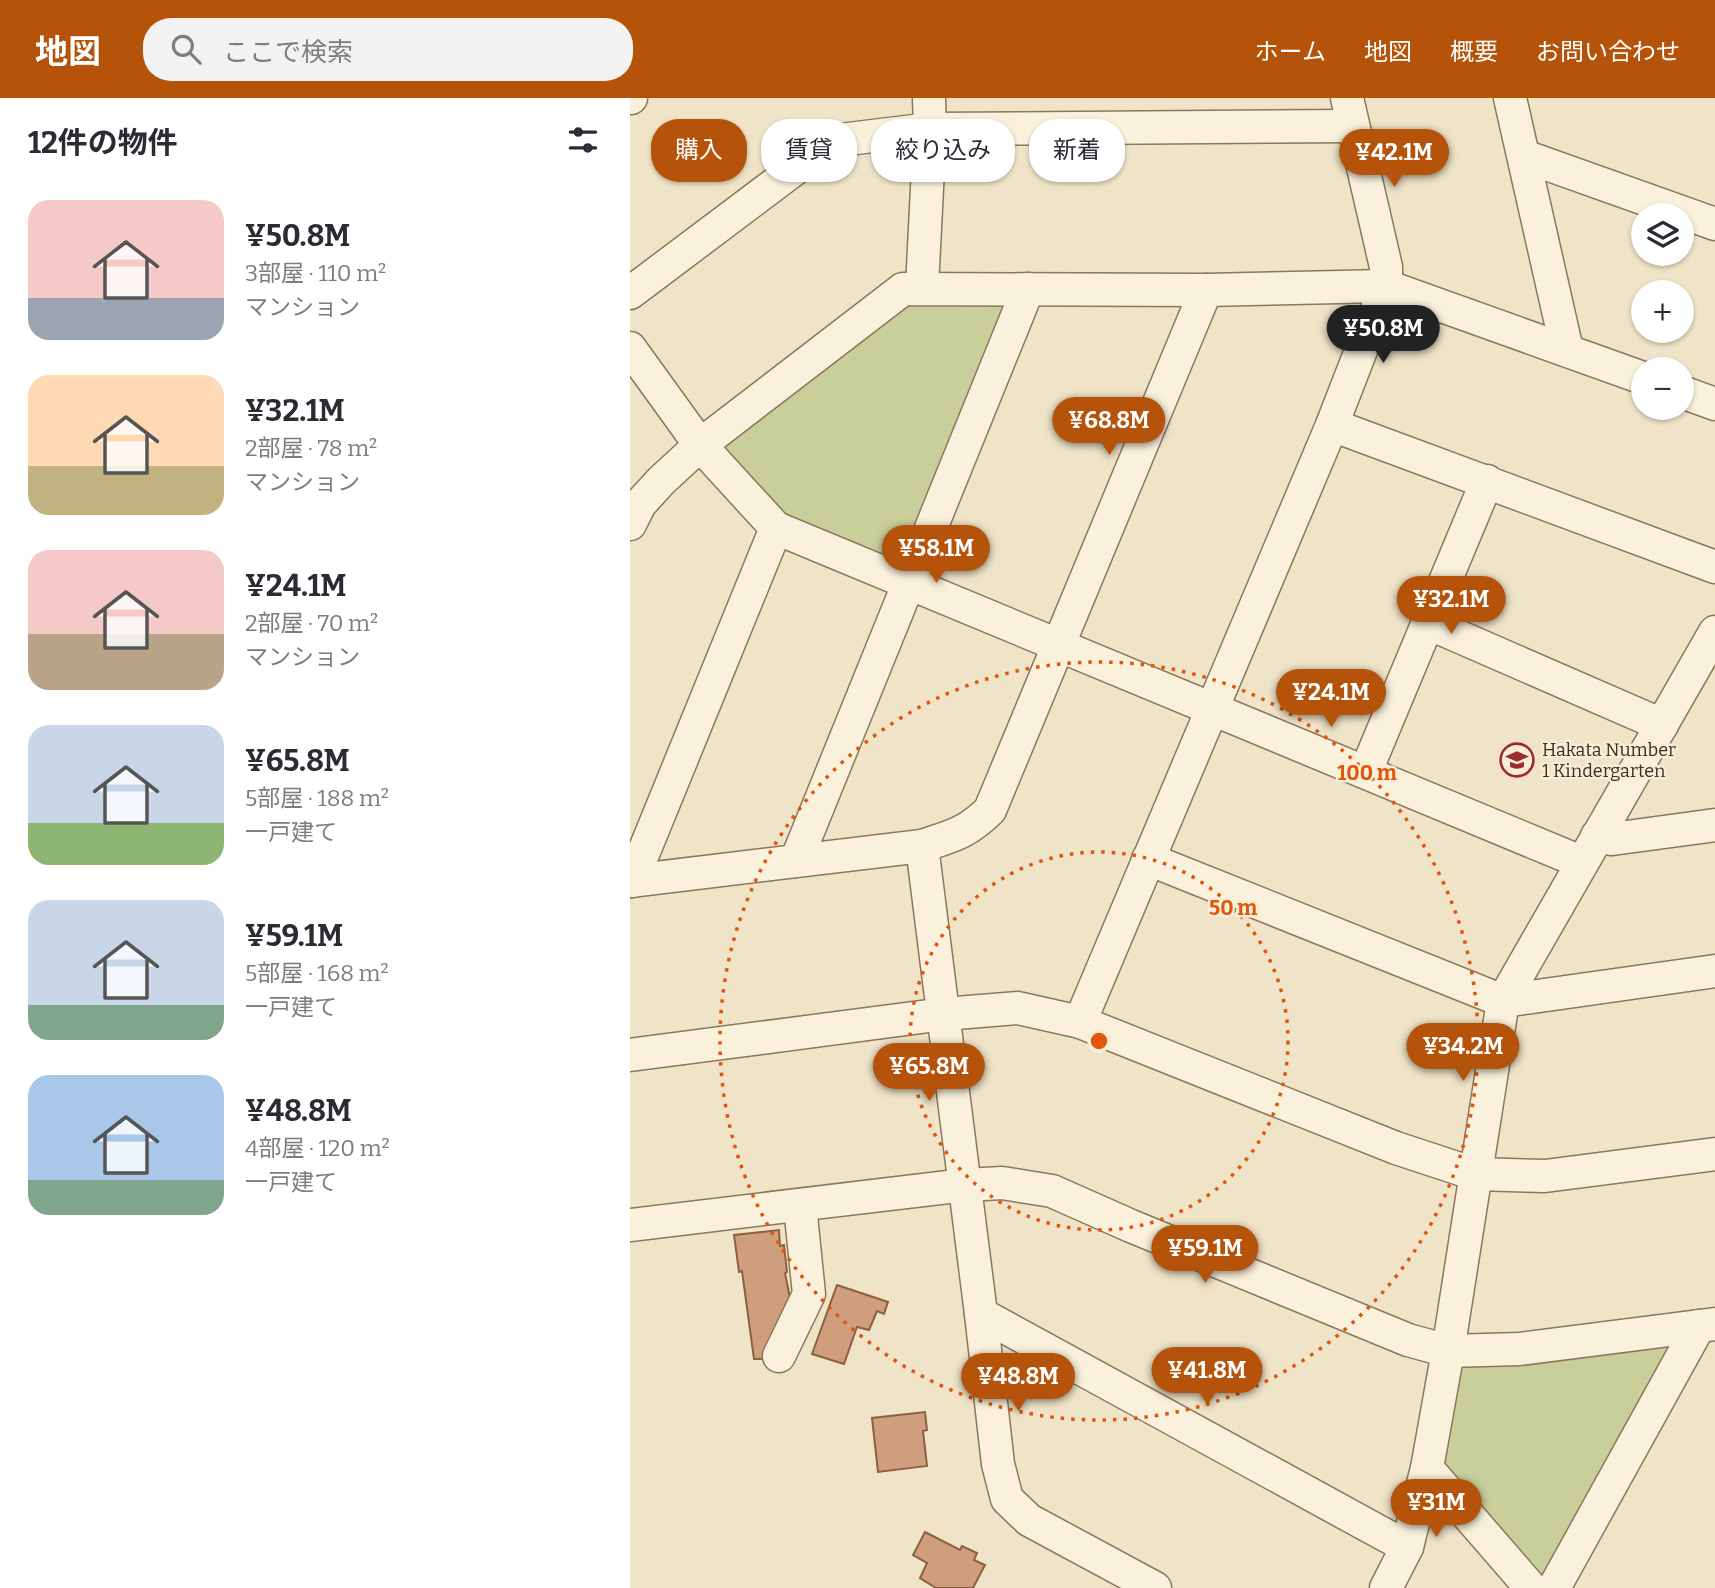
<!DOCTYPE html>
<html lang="ja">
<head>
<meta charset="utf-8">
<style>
  body { margin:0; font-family:Bitter,"Noto Sans JP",serif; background:#f2f2f3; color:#2b2b33; height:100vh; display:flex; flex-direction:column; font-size:26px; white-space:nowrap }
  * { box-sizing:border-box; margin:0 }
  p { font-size:23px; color:#7c7c81 }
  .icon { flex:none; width:38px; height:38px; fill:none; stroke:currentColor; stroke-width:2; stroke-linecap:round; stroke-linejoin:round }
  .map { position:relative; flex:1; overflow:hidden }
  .panel { display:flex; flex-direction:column; background:#fff; width:630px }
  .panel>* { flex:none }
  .top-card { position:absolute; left:21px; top:21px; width:665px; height:63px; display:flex; gap:14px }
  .tools { position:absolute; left:1001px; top:105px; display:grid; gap:14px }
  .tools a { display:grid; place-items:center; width:63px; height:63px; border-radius:50%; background:#fff; box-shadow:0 2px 5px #0004; font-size:35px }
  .price { position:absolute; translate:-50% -60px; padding:0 16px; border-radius:24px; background:#b45309; color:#fff; font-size:23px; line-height:46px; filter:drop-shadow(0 2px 4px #0008) }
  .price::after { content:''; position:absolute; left:50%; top:42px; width:21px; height:16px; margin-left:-10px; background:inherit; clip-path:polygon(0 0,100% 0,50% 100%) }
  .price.current { background:#222; color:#fff }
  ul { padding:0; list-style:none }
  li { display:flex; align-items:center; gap:21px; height:175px; padding:0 28px }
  li span { display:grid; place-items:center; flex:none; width:196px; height:140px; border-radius:21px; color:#555 }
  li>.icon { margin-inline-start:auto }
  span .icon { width:84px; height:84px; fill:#fffc; stroke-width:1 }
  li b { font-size:30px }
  h2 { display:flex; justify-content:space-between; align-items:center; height:84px; padding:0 28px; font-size:30px }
  .tag { padding:0 24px; border-radius:28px; background:#fff; box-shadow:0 2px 5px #0004; font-size:24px; line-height:63px }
  .tag.current { background:#b45309; color:#fff }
  header { display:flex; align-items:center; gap:42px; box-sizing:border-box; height:98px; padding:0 35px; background:#b45309; color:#fff }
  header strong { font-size:33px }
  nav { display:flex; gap:38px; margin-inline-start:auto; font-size:24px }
  .search { width:490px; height:63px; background:#f2f2f3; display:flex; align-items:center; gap:18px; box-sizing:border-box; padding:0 24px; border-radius:28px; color:#7c7c81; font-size:26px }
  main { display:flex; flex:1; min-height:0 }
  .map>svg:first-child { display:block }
  .green { fill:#c9cf9b }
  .building { fill:#cf9f7d; stroke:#8d5f41; stroke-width:2 }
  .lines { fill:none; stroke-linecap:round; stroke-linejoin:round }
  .minor-casing { stroke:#8d765c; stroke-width:35 }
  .minor { stroke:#faf1dc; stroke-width:32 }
  .ring { fill:none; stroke:#df570d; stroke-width:3.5; stroke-dasharray:3.5 7 }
  .labels { text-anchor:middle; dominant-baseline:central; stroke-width:5; stroke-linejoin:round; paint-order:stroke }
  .poi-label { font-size:18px; fill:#3d2e20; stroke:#f7eed8; text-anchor:start }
  .centre { fill:#df570d; stroke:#f7eed8; stroke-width:3.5 }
  .ring-label { font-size:21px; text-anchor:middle; font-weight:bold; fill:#df570d; stroke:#f7eed8; stroke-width:5; stroke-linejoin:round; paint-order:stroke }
</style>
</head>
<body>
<header>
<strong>地図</strong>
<div class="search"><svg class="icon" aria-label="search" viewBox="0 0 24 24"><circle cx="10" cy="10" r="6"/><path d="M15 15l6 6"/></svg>ここで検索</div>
<nav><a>ホーム</a><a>地図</a><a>概要</a><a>お問い合わせ</a></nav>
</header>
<main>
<section class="panel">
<h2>12件の物件<svg class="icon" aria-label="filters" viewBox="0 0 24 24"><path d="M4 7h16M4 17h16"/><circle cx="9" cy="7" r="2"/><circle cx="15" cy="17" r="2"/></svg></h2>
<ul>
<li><span style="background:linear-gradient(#f6c9c9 70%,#9aa5b1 0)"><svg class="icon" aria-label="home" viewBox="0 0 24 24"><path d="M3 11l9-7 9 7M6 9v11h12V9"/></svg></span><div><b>¥50.8M</b><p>3部屋 · 110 m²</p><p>マンション</p></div></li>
<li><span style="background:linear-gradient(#ffd9b3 65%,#c2b280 0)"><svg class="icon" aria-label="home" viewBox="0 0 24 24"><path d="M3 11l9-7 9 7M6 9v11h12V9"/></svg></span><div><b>¥32.1M</b><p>2部屋 · 78 m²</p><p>マンション</p></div></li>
<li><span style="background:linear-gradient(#f6c9c9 60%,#b9a48a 0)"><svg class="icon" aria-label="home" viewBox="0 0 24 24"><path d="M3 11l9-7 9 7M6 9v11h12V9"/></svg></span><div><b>¥24.1M</b><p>2部屋 · 70 m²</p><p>マンション</p></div></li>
<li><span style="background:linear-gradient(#c9d6e8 70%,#8fb573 0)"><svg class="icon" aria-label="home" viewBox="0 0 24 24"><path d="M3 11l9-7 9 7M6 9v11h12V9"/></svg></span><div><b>¥65.8M</b><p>5部屋 · 188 m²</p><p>一戸建て</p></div></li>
<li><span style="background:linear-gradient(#c9d6e8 75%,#7fa58c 0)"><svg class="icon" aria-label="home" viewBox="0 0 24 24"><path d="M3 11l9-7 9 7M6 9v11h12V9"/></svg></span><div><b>¥59.1M</b><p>5部屋 · 168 m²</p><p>一戸建て</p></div></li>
<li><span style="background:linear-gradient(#a9c7e8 75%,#7fa58c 0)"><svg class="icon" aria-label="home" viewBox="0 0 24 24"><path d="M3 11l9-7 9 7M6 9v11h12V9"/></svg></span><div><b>¥48.8M</b><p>4部屋 · 120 m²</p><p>一戸建て</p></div></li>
</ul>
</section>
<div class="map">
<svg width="1085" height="1490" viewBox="0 0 1085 1490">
  <rect width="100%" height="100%" fill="#f0e4c8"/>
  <g class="green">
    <path d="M278,203H364L381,214L271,465L151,423L88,349Z"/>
    <path d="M1045,1243L912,1482L812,1361L826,1263Z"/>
  </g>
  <g class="building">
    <path d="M149,1132L150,1148L154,1147L157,1174L155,1175L160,1200L137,1261H124L112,1173L109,1174L104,1137Z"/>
    <path d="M207,1187L258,1204L254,1216L247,1213L239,1232L227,1229L214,1266L182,1256Z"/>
    <path d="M295,1314L297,1332L293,1333L297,1368L248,1374L242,1320Z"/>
    <path d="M295,1434L330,1452L332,1448L347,1455L344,1462L355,1467L343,1490H306L290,1480L297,1465L283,1457Z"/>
  </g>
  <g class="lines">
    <defs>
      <g id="minor">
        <path d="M0,0H1"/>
        <path d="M880,0L937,252"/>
        <path d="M894,58L1085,126"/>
        <path d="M292,189L300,31L299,0"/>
        <path d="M0,195L202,43L300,31L723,28"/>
        <path d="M0,250L70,347L146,430L951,764"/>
        <path d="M1052,294L1085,306"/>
        <path d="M702,327L1085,469"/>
        <path d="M0,426L10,406L31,383L70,347L273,191L576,192L756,188L1013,280"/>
        <path d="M798,525L1032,627"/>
        <path d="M736,673L857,383"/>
        <path d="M967,738L982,741L1085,727"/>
        <path d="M292,748L351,1216L368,1366L377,1401L399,1422L525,1490"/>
        <path d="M518,761L873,903L1085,873"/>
        <path d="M166,763L398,191"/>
        <path d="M0,783L292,748C322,738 337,735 360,712L576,192"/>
        <path d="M2,783L146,430"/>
        <path d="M450,924L702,327L756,188V169L717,0"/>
        <path d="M0,957L314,916L388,910L450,924L766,1050L845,1076L915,1078L1085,1056"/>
        <path d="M0,1127L335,1087L372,1085L422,1093L501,1128L778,1242L818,1253L890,1251L1085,1226"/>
        <path d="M351,1216L777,1449"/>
        <path d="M149,1258L179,1196L170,1108"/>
        <path d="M797,1370L901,1490"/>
        <path d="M756,1490L777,1449L797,1370L818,1253L873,903L1085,534"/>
        <path d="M924,1490L1069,1228"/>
      </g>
    </defs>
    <use href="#minor" class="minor-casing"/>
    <use href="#minor" class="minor"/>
  </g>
  <g class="ring">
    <circle cx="469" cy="943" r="189"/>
    <circle cx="469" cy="943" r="379"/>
  </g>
  <defs>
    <symbol id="school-ring" viewBox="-11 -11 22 22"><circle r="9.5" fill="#f7eed8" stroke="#9e2a2b" stroke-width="1.5"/><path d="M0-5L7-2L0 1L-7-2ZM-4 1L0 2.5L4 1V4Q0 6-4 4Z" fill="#9e2a2b"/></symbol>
  </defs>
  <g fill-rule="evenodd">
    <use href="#school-ring" x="868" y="643" width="38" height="38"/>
  </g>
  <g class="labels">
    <g class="poi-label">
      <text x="912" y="652">Hakata Number<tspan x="912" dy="21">1 Kindergarten</tspan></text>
    </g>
  </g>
  <circle cx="469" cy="943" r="10" class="centre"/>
  <g class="ring-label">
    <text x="737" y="682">100 m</text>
    <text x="603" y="817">50 m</text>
  </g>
</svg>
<div class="tools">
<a><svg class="icon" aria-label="layers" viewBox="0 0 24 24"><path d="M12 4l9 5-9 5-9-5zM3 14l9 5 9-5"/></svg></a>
<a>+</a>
<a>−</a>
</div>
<b class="price" style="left:764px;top:91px">¥42.1M</b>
<b class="price current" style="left:753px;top:267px">¥50.8M</b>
<b class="price" style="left:479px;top:359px">¥68.8M</b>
<b class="price" style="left:306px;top:487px">¥58.1M</b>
<b class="price" style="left:821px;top:538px">¥32.1M</b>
<b class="price" style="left:701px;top:631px">¥24.1M</b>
<b class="price" style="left:833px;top:985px">¥34.2M</b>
<b class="price" style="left:299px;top:1005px">¥65.8M</b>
<b class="price" style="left:575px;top:1187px">¥59.1M</b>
<b class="price" style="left:577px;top:1309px">¥41.8M</b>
<b class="price" style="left:388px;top:1315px">¥48.8M</b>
<b class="price" style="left:806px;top:1441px">¥31M</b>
<div class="top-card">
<a class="tag current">購入</a>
<a class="tag">賃貸</a>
<a class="tag">絞り込み</a>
<a class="tag">新着</a>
</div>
</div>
</main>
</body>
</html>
